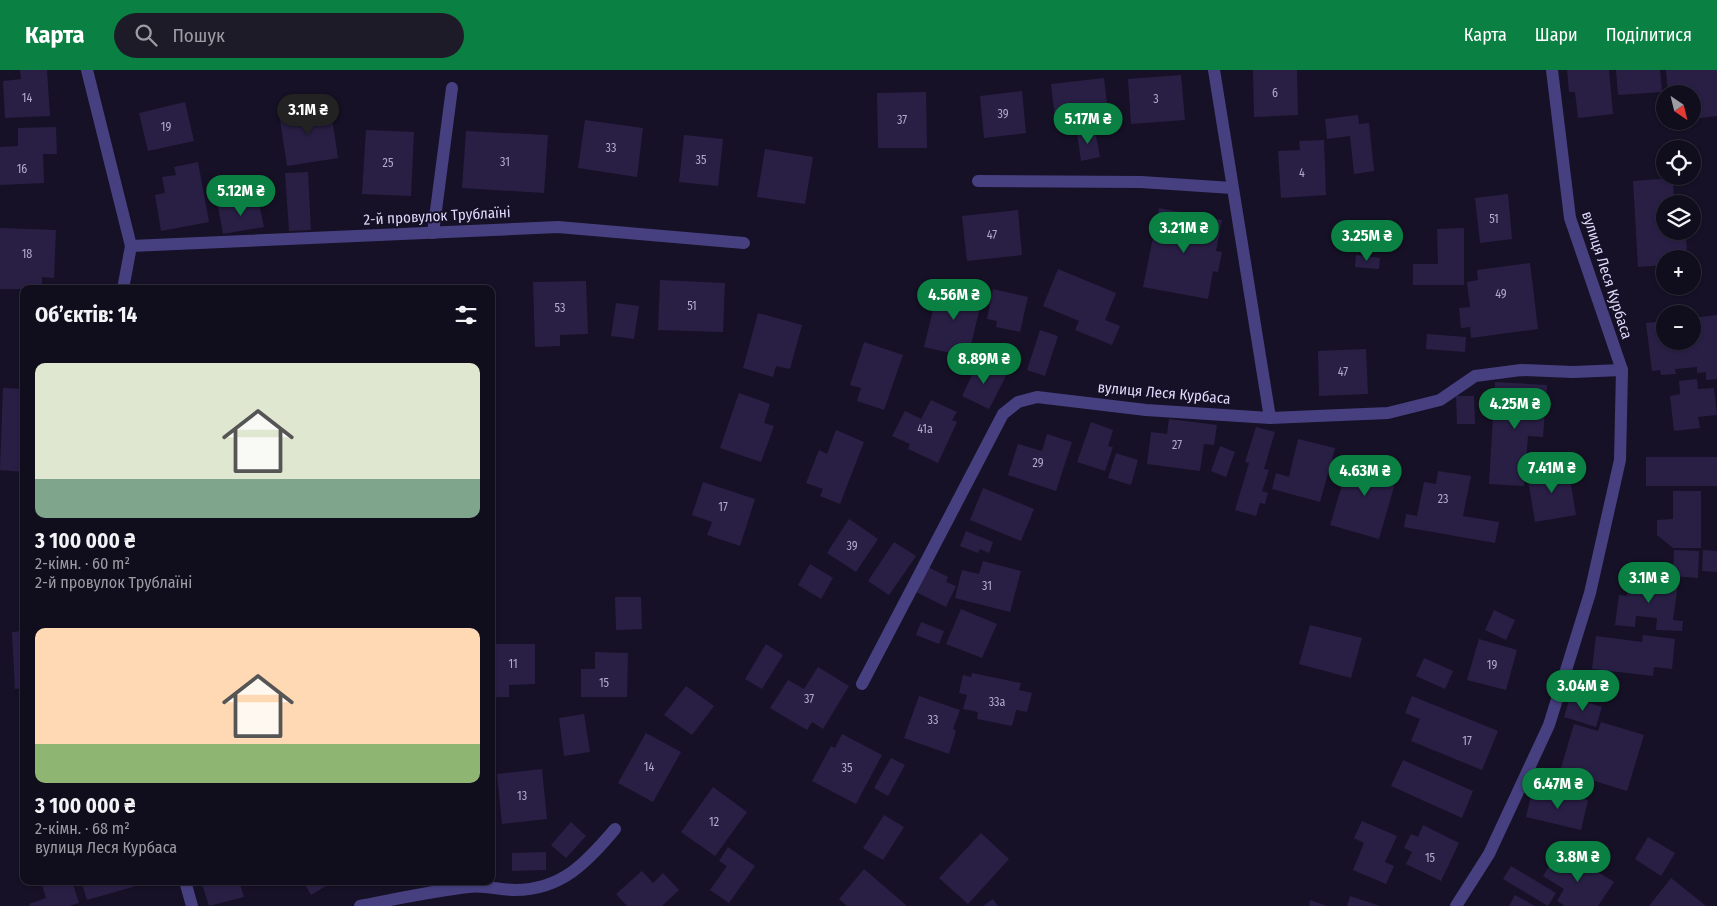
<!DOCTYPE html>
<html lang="uk">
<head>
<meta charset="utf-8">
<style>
  body { margin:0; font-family:"Fira Sans Condensed",sans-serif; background:#1e1b29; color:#f1f3f6; height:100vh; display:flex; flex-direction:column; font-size:19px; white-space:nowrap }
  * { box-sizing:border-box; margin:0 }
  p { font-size:16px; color:#9c9ca3 }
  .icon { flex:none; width:28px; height:28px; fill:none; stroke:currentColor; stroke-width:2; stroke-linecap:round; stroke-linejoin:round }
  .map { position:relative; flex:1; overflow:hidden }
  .panel { position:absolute; left:20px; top:215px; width:475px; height:600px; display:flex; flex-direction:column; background:#100d1c; border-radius:10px; box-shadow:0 1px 4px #0004,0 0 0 1px #302d3b }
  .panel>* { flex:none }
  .needle { width:32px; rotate:145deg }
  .buttons { position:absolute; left:1656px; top:15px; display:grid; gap:10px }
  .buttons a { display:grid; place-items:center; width:45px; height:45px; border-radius:50%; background:#100d1c; box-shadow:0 1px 4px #0004,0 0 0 1px #302d3b; font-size:25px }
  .price { position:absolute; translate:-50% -42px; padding:0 11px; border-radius:18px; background:#0b8043; color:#fff; font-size:16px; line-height:32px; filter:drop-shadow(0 1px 2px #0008) }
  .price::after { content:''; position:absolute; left:50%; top:30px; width:15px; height:11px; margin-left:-8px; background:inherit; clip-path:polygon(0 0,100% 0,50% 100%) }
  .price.on { background:#222; color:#fff }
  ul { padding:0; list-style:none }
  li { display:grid; align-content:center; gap:10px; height:265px; padding:0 15px }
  li span { display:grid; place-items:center; height:155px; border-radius:10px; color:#555 }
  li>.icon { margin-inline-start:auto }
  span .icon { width:90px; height:90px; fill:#fffc; stroke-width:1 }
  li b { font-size:21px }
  h2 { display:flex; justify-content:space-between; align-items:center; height:60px; padding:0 15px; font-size:21px }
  header { display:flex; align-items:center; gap:30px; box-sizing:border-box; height:70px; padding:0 25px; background:#0b8043; color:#fff }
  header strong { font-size:24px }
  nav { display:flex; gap:28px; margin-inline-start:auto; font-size:18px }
  .search { width:350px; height:45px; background:#1e1b29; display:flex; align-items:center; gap:12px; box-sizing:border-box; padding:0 18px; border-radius:28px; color:#9c9ca3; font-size:19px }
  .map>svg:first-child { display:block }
  .building { fill:#291f45 }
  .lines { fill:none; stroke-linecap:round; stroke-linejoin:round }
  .lane { stroke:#464081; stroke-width:12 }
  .street { stroke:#464081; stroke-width:12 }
  .labels { text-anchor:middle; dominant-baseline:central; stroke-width:4; stroke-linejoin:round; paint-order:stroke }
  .number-label { font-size:12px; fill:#b2aace }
  .street-label { font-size:15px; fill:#dfd9fc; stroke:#161126 }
</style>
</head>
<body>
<header>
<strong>Карта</strong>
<div class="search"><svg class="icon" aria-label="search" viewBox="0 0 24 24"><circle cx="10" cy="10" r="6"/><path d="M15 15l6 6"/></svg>Пошук</div>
<nav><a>Карта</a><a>Шари</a><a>Поділитися</a></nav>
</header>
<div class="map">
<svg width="1717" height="836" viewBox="0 0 1717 836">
  <rect width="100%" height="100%" fill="#161126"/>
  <g class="building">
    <path d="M20,0H47L50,46L5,48L3,11L21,9Z"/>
    <path d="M1253,0H1297L1298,45L1254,47Z"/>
    <path d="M1567,0H1609L1613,44L1578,48L1575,22H1569Z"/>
    <path d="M1616,0H1660L1662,22L1618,25Z"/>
    <path d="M1666,0H1717V46L1692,49V24H1668Z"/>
    <path d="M1181,5L1185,50L1131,54L1128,9Z"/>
    <path d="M1104,8L1109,52L1056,58L1051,14Z"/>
    <path d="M1022,21L1026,63L984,68L980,26Z"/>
    <path d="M926,22L927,78H878L877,23Z"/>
    <path d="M1662,24L1665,23V45H1664Z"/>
    <path d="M185,32L194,71L148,81L139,43Z"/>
    <path d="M330,35L338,88L287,96L279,43Z"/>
    <path d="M1358,45L1359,54L1369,53L1374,101L1354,104L1350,66L1327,69L1325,49Z"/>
    <path d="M585,50L643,58L637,107L578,98Z"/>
    <path d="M56,57L57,84H43L44,113L0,115V77L18,76V58Z"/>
    <path d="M366,60L414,62L411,126L362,124Z"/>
    <path d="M1095,60L1100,87L1081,91L1077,63Z"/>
    <path d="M466,61L548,65L544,123L462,118Z"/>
    <path d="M684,65L723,69L718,116L679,112Z"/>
    <path d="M1324,70L1326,125L1281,128L1278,81L1300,80L1299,71Z"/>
    <path d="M765,79L813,87L805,134L757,127Z"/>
    <path d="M198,92L209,152L161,161L155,125L165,123L162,107L176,105L174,97Z"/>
    <path d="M308,102L311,160L289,161L285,103Z"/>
    <path d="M1673,108L1674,134H1665V161H1686L1687,189H1665V195L1638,197L1633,111Z"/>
    <path d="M1508,124L1512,169L1480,173L1475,128Z"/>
    <path d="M258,129L264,157L223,164L218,137Z"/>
    <path d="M1159,138L1222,150L1216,181L1222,182L1218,202L1213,201L1208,229L1143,217Z"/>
    <path d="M1018,140L1022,185L967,191L962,146Z"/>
    <path d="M0,158L56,160L54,208L42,207V219H0Z"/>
    <path d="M1464,158V215H1413V194H1438L1437,159Z"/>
    <path d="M1356,185L1380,188L1379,199L1355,197Z"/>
    <path d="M1530,193L1538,259L1471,268L1470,257L1461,258L1459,238L1470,237L1467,212L1478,210L1477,200Z"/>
    <path d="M1058,199L1116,223L1105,250L1120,256L1112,275L1075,260L1079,251L1043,236Z"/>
    <path d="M660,210L725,213L723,262L658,260Z"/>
    <path d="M586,211L588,264L560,265V276L535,277L533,212Z"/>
    <path d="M463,214L464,219H409V216Z"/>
    <path d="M939,215L983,225L968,287L924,277Z"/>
    <path d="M993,219L1028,227L1020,262L996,257L997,251L987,249Z"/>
    <path d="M616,233L639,236L634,269L611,266Z"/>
    <path d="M758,243L802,255L790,299L776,296L773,307L743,298Z"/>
    <path d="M1717,245V309L1706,310V302L1697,303V297L1675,299L1676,304L1661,305L1660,300L1652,301L1646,253L1665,251V271H1692V248Z"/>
    <path d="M1040,260L1058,266L1045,306L1027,300Z"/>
    <path d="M1427,264L1466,267L1465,282L1426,279Z"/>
    <path d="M864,272L903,285L884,340L857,331L861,318L850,315Z"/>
    <path d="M1366,279L1368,324L1319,326L1318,281Z"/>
    <path d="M979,291L1007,304L989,339L962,326Z"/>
    <path d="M1697,309L1698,319L1714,318L1717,345L1698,347L1700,358L1674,361L1670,326L1680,324L1679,311Z"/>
    <path d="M1495,312L1547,315L1543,367L1528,366L1524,416L1489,414Z"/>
    <path d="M3,318L24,319V402L0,400Z"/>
    <path d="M739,323L770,334L764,353L774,356L761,392L720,378Z"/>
    <path d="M1456,326H1474L1475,354H1457Z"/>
    <path d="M931,330L957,342L952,350L957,352L938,393L908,379L910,374L892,366L905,341L921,349Z"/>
    <path d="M1169,349L1217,355L1214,375L1204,374L1200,401L1147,394L1151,362L1167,364Z"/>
    <path d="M1091,352L1113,360L1108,376L1113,377L1105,401L1077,392Z"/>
    <path d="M1256,357L1275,362L1264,399L1269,400L1262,421L1268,423L1265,434L1260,433L1256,446L1235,440L1249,393L1245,392Z"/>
    <path d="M836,360L864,372L840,434L820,426L823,419L806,413L819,380L827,384Z"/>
    <path d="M1047,364L1072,372L1056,421L1008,405L1018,374L1042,381Z"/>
    <path d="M1298,369L1335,378L1320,432L1272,419L1276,403L1289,407Z"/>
    <path d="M1220,376L1235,382L1226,407L1211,401Z"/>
    <path d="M1116,383L1138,390L1131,415L1108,408Z"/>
    <path d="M1351,385L1399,399L1379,469L1330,455Z"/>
    <rect x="1646" y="387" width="71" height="29"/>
    <path d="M1568,397L1576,445L1535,452L1527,404Z"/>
    <path d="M1438,401L1471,406L1463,446L1499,452L1495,473L1404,457L1406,444L1417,446L1424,412L1436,414Z"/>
    <path d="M703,412L755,429L740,476L707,465L712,452L692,445Z"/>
    <path d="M983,418L1034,439L1021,471L970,450Z"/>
    <path d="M1673,421H1701V478H1673L1657,465V450L1673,449Z"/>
    <path d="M849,449L878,469L856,502L827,483Z"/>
    <path d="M966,461L993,472L989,483L980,479L978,483L960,476Z"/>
    <path d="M894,472L916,486L889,525L868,511Z"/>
    <path d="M1674,480L1699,481L1698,508L1673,506Z"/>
    <path d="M1703,480L1717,481V502L1702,501Z"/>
    <path d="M983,491L1021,501L1010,542L955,528L962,500L979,504Z"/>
    <path d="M810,494L833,508L821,529L798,515Z"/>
    <path d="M928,497L948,507L946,512L956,516L946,537L916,522Z"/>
    <path d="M1629,508L1678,514L1673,550L1683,551L1682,561L1656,560L1657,548L1636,546L1635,557L1615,555L1619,525L1627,526Z"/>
    <path d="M615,527H641L642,559L616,560Z"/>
    <path d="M961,539L997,554L982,588L946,574Z"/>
    <path d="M1494,540L1515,550L1506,570L1485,560Z"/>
    <path d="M921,552L944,561L939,574L916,565Z"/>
    <path d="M1310,555L1362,568L1351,608L1299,594Z"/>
    <path d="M24,561V618L15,619L12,562Z"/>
    <path d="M1643,565L1675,569L1672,599L1654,597L1653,606L1592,599L1596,566L1642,572Z"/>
    <path d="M1479,569L1517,580L1506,620L1467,610Z"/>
    <path d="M491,574H535V614L509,615V627H491Z"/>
    <path d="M766,574L783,585L762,619L745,609Z"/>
    <path d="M595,582L628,583L627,627H581V599H595Z"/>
    <path d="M1424,588L1453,601L1445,619L1416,606Z"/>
    <path d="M818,597L849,616L823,659L812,652L807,660L770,638L788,610L804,619Z"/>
    <path d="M972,603L1021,613L1019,620L1032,623L1027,642L1016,640L1012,656L977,649L978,642L963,639L967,625L959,623L963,605L971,607Z"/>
    <path d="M686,616L714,636L692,665L664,645Z"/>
    <path d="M919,626L960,640L953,659L956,661L949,684L904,668Z"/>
    <path d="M1412,626L1498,661L1482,700L1411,671L1420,649L1405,643Z"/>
    <path d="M1570,627L1602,637L1596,657L1564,647Z"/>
    <path d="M584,644L590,682L564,686L559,648Z"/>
    <path d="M1601,652L1644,665L1627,721L1585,708L1583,715L1558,708L1574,654L1598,661Z"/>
    <path d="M646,663L681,682L653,732L618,713Z"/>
    <path d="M842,664L882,685L856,734L812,711L831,676L835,678Z"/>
    <path d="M891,688L905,695L888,726L874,718Z"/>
    <path d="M1403,690L1473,721L1462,748L1391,716Z"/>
    <path d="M542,699L547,749L502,754L497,704Z"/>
    <path d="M713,717L747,742L715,786L681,762Z"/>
    <path d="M1532,721L1565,729L1566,724L1588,730L1581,760L1526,747Z"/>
    <path d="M884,745L904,757L883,790L863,778Z"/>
    <path d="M1362,751L1397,766L1385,792L1394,796L1386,814L1353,800L1364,773L1354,768Z"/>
    <path d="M571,752L586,766L566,788L551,775Z"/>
    <path d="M1423,755L1459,773L1441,811L1406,794L1412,782L1404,778L1411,764L1418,767Z"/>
    <path d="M981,763L1009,789L968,834L939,808Z"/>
    <path d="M1648,767L1675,783L1661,806L1635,789Z"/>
    <path d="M728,777L755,796L729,833L710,820L727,796L719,791Z"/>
    <path d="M546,782V800L512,801V783Z"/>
    <path d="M1569,784L1614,812L1598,836H1565L1557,831L1564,819L1543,806L1555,787L1564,793Z"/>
    <path d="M1511,796L1556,823L1548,836L1503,809Z"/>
    <path d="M864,799L907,836H847L839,829Z"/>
    <path d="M642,801L653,813L663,803L679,820L662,836H627L616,824Z"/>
    <path d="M1671,808L1706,836H1649Z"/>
    <path d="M41,811H62L63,813L72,811L79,833L69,836H30L29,834L46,828Z"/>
    <path d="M81,811H135L136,816L87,830Z"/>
    <path d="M201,811H239L244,827L209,836Z"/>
    <path d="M303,811H334L311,825Z"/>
    <path d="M1515,825L1535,836H1509Z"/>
    <path d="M1350,826L1380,836H1347Z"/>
    <path d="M993,829L998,836H983Z"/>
    <path d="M1310,830L1327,836H1309Z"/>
  </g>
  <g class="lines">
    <g class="lane">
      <path d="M978,111L1141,112L1232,118"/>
      <path d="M433,163L452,18"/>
    </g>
    <g class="street">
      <path d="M87,0L131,176L123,219"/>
      <path d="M1214,0L1270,348"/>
      <path d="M131,176L558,157L744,173"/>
      <path d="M862,614L1003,344L1018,332L1037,327L1146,340L1270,348L1388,343L1440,330L1475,306L1521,300L1573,302L1622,300"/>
      <path d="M185,811L192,836"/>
      <path d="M360,836C396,829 432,821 469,817C484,815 500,820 515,820C562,820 587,792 615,759"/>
      <path d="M1456,836L1489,784L1549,655L1590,523L1620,390L1622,300L1570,148L1552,0"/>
    </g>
  </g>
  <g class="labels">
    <g class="number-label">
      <text x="1275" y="23">6</text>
      <text x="27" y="28">14</text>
      <text x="1156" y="29">3</text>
      <text x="1003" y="44">39</text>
      <text x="902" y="50">37</text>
      <text x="166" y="57">19</text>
      <text x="611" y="78">33</text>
      <text x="701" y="90">35</text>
      <text x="505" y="92">31</text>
      <text x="388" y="93">25</text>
      <text x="22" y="99">16</text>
      <text x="1302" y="103">4</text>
      <text x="1494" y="149">51</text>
      <text x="992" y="165">47</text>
      <text x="27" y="184">18</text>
      <text x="1501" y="224">49</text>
      <text x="692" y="236">51</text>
      <text x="560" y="238">53</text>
      <text x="1343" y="302">47</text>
      <text x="925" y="359">41а</text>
      <text x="1177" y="375">27</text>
      <text x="1038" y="393">29</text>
      <text x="1443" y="429">23</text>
      <text x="723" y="437">17</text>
      <text x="852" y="476">39</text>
      <text x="987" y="516">31</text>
      <text x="513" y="594">11</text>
      <text x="1492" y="595">19</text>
      <text x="604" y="613">15</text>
      <text x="809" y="629">37</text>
      <text x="997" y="632">33а</text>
      <text x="933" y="650">33</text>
      <text x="1467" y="671">17</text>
      <text x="649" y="697">14</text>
      <text x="847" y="698">35</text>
      <text x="522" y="726">13</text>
      <text x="714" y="752">12</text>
      <text x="1430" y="788">15</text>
    </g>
    <g class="street-label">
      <text transform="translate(437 146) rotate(-3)">2-й провулок Трублаїні</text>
      <text transform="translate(1607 205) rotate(72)">вулиця Леся Курбаса</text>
      <text transform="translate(1164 323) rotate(5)">вулиця Леся Курбаса</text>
    </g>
  </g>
</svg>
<div class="buttons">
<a><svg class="needle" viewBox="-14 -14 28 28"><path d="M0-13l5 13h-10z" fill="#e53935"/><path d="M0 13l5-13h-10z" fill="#9c9ca3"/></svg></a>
<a><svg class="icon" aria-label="locate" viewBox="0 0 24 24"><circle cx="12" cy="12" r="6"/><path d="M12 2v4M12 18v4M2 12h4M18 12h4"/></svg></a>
<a><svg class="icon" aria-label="layers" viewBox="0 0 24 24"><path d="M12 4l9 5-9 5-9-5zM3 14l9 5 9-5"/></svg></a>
<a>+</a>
<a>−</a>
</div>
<b class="price on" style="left:308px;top:66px">3.1M ₴</b>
<b class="price" style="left:1088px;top:75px">5.17M ₴</b>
<b class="price" style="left:241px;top:147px">5.12M ₴</b>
<b class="price" style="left:1184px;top:184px">3.21M ₴</b>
<b class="price" style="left:1367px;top:192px">3.25M ₴</b>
<b class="price" style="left:954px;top:251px">4.56M ₴</b>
<b class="price" style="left:984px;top:315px">8.89M ₴</b>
<b class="price" style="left:1515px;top:360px">4.25M ₴</b>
<b class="price" style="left:1552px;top:424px">7.41M ₴</b>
<b class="price" style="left:1365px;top:427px">4.63M ₴</b>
<b class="price" style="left:1649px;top:534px">3.1M ₴</b>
<b class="price" style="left:1583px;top:642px">3.04M ₴</b>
<b class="price" style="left:1558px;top:740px">6.47M ₴</b>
<b class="price" style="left:1578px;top:813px">3.8M ₴</b>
<section class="panel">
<h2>Об’єктів: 14<svg class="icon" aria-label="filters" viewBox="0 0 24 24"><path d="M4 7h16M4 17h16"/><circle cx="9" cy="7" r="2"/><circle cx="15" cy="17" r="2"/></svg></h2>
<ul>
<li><span style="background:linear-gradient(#dfe7d0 75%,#7fa58c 0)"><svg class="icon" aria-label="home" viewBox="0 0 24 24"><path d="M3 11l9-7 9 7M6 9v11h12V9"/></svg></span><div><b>3 100 000 ₴</b><p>2-кімн. · 60 m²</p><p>2-й провулок Трублаїні</p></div></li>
<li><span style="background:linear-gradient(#ffd9b3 75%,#8fb573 0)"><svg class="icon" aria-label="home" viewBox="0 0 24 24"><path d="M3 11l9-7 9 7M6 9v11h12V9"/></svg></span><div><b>3 100 000 ₴</b><p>2-кімн. · 68 m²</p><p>вулиця Леся Курбаса</p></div></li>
</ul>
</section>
</div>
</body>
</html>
